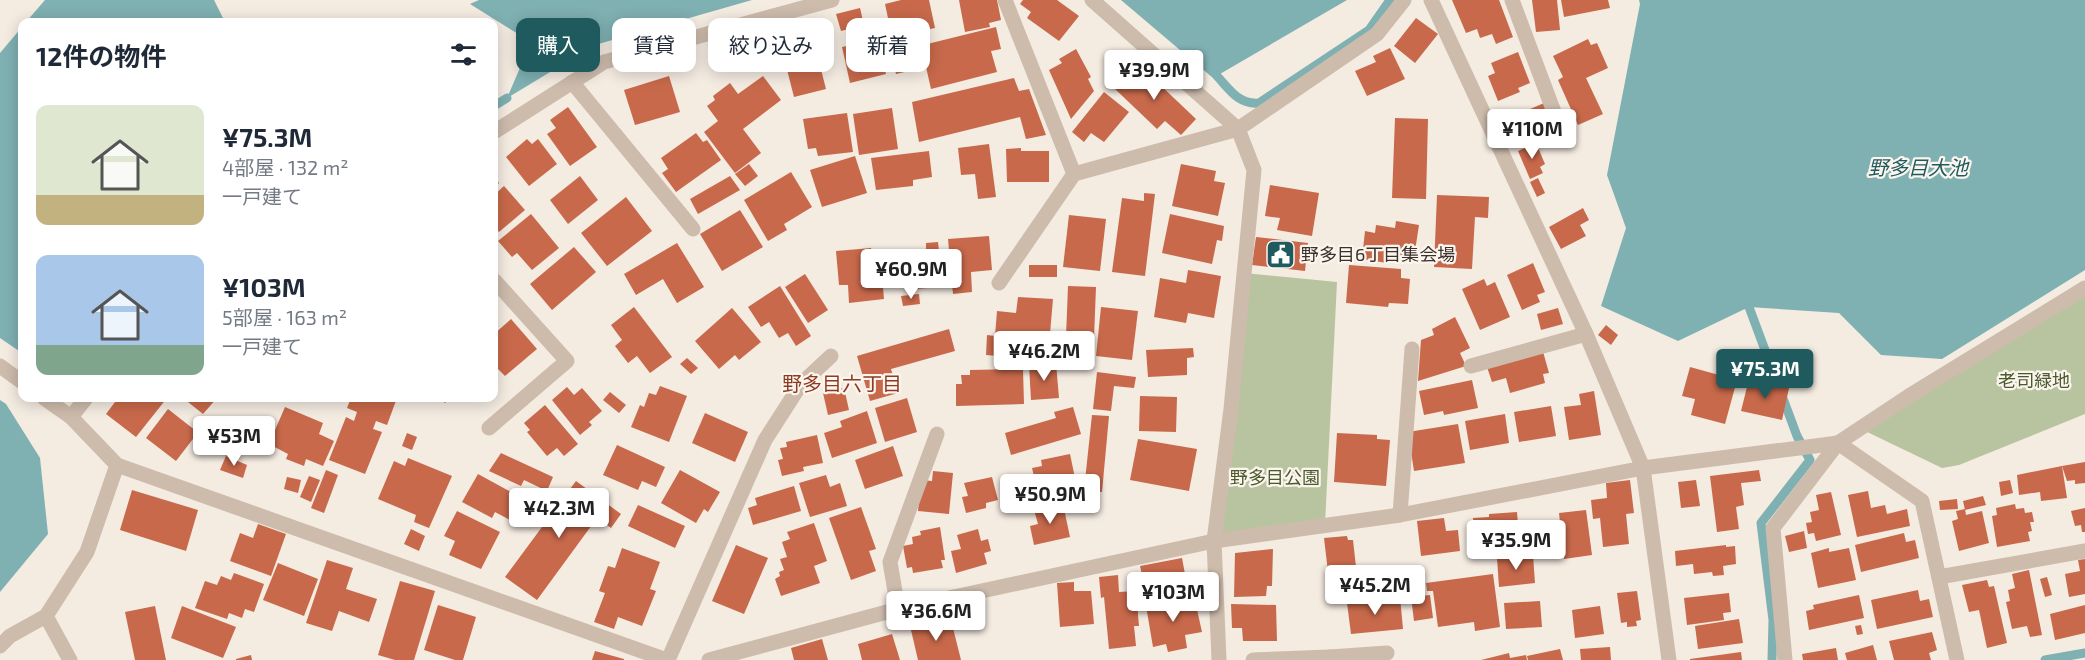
<!DOCTYPE html>
<html lang="ja">
<head>
<meta charset="utf-8">
<style>
  body { margin:0; font-family:"Exo 2","Noto Sans JP",sans-serif; background:#f6f6f7; color:#1f2937; height:100vh; display:flex; flex-direction:column; font-size:22px; white-space:nowrap }
  * { box-sizing:border-box; margin:0 }
  p { font-size:20px; color:#747a83 }
  .icon { flex:none; width:33px; height:33px; fill:none; stroke:currentColor; stroke-width:2; stroke-linecap:round; stroke-linejoin:round }
  .map { position:relative; flex:1; overflow:hidden }
  .side { position:absolute; left:18px; top:18px; width:480px; height:384px; display:flex; flex-direction:column; background:#fff; border-radius:12px; box-shadow:0 3px 15px #0003 }
  .side>* { flex:none }
  .hud { position:absolute; left:516px; top:18px; width:570px; height:54px; display:flex; gap:12px }
  .price { position:absolute; translate:-50% -51px; padding:0 14px; border-radius:6px; background:#fff; color:#222; font-size:20px; line-height:39px; filter:drop-shadow(0 2px 3px #0008) }
  .price::after { content:''; position:absolute; left:50%; top:36px; width:18px; height:14px; margin-left:-9px; background:inherit; clip-path:polygon(0 0,100% 0,50% 100%) }
  .price.active { background:#1f5a5e; color:#fff }
  ul { padding:0; list-style:none }
  li { display:flex; align-items:center; gap:18px; height:150px; padding:0 18px }
  li span { display:grid; place-items:center; flex:none; width:168px; height:120px; border-radius:12px; color:#555 }
  li>.icon { margin-inline-start:auto }
  span .icon { width:72px; height:72px; fill:#fffc; stroke-width:1 }
  li b { font-size:26px }
  h2 { display:flex; justify-content:space-between; align-items:center; height:72px; padding:0 18px; font-size:26px }
  .pill { padding:0 21px; border-radius:12px; background:#fff; box-shadow:0 3px 15px #0003; font-size:21px; line-height:54px }
  .pill.active { background:#1f5a5e; color:#fff }
  .map>svg:first-child { display:block }
  .green { fill:#b8c4a0 }
  .water { fill:#7fb0b2 }
  .lines { fill:none; stroke-linecap:round; stroke-linejoin:round }
  .stream { stroke:#7fb0b2; stroke-width:9 }
  .building { fill:#c8694b }
  .minor { stroke:#cdbbac; stroke-width:15 }
  .labels { text-anchor:middle; dominant-baseline:central; stroke-width:4.5; stroke-linejoin:round; paint-order:stroke }
  .poi-label { font-size:18px; fill:#3b302b; stroke:#fbf5ee; text-anchor:start }
  .park-label { font-size:18px; fill:#4a5a2e; stroke:#fbf5ee }
  .water-label { font-size:20px; font-style:italic; fill:#1f5a5e; stroke:#fbf5ee }
  .neighbourhood-label { font-size:20px; fill:#8c3b22; stroke:#fbf5ee }
</style>
</head>
<body>
<div class="map">
<svg width="2085" height="660" viewBox="0 0 2085 660">
  <rect width="100%" height="100%" fill="#f4ebe1"/>
  <g class="green">
    <path d="M1244,273L1337,282L1325,524L1214,541Z"/>
    <path d="M2085,288V414L1959,465L1942,468L1861,429Z"/>
  </g>
  <g class="water">
    <path d="M45,0H214L225,22H26Z"/>
    <path d="M479,0H752L595,45L507,98L531,42L470,4Z"/>
    <path d="M1121,0H1347L1213,78Z"/>
    <path d="M1639,0H2085V270L1942,359L1881,355L1839,313L1749,307L1678,341L1601,306L1626,228L1607,175L1640,4Z"/>
    <path d="M22,27V353L0,338V53Z"/>
    <path d="M0,400L6,404L40,458L48,534L0,592Z"/>
  </g>
  <g class="lines">
    <g class="stream">
      <path d="M1217,76C1230,90 1239,105 1259,103L1369,30L1390,0"/>
      <path d="M494,106L507,98"/>
      <path d="M1749,307L1797,436L1810,460L1761,523L1773,620L1772,660"/>
      <path d="M2045,660L2085,653"/>
    </g>
  </g>
  <g class="building">
    <path d="M901,0H929L935,28L892,37L885,4Z"/>
    <path d="M959,0H997L1001,20L989,23L990,27L965,32Z"/>
    <path d="M1023,0H1057L1079,16L1059,41L1027,18L1031,12L1020,4Z"/>
    <path d="M1452,0H1499L1513,37L1496,44L1492,34L1480,38L1477,29L1466,33Z"/>
    <path d="M1532,0H1557L1560,30L1536,32Z"/>
    <path d="M1561,0H1608L1610,8L1564,17Z"/>
    <path d="M860,8L864,25L841,31L836,14Z"/>
    <path d="M1416,18L1438,34L1415,63L1394,46Z"/>
    <path d="M810,21L816,41L796,47L790,27Z"/>
    <path d="M996,27L1001,49L991,51L997,72L931,89L926,67L896,74L891,53Z"/>
    <path d="M878,39L886,74L850,83L842,47Z"/>
    <path d="M1588,39L1591,45L1597,43L1608,68L1586,78L1603,114L1578,125L1558,80L1563,77L1553,56Z"/>
    <path d="M815,46L826,89L794,97L783,54Z"/>
    <path d="M1390,48L1405,79L1367,96L1355,71L1376,62L1373,56Z"/>
    <path d="M1076,49L1091,77L1088,79L1094,91L1071,119L1049,70L1062,63L1059,59Z"/>
    <path d="M1518,52L1530,83L1518,88L1520,92L1498,101L1488,76L1495,73L1491,63Z"/>
    <path d="M1137,63L1196,119L1181,135L1165,121L1157,129L1114,88Z"/>
    <path d="M669,76L680,112L635,125L624,90Z"/>
    <path d="M763,76L781,100L743,129L761,153L735,173L704,132L718,121L707,106L715,100L713,96L730,83L738,94Z"/>
    <path d="M1014,78L1019,91L1029,89L1046,135L1026,139L1020,117L919,142L912,102Z"/>
    <path d="M1104,92L1129,112L1104,142L1091,133L1084,142L1072,132Z"/>
    <path d="M1544,103L1561,139L1542,147L1539,138L1523,145L1510,118Z"/>
    <path d="M568,107L597,147L570,166L547,134L556,128L550,120Z"/>
    <path d="M892,108L898,149L859,155L853,114Z"/>
    <path d="M847,113L853,152L818,156L816,148L808,149L803,119Z"/>
    <path d="M1395,118L1428,119L1426,199L1392,198Z"/>
    <path d="M696,133L703,142L707,140L721,160L676,192L662,173L668,169L661,158Z"/>
    <path d="M527,139L532,144L538,139L557,164L529,186L506,157Z"/>
    <path d="M1536,143L1545,164L1540,167L1543,173L1530,179L1518,151Z"/>
    <path d="M989,144L996,197L978,199L975,174L961,175L958,148Z"/>
    <path d="M1021,148V151H1049V182H1007L1006,149Z"/>
    <path d="M929,151L932,177L913,180V186L876,190L871,158Z"/>
    <path d="M855,156L867,193L822,207L810,170Z"/>
    <path d="M749,164L758,176L745,186L735,174Z"/>
    <path d="M1181,164L1216,171L1214,181L1225,183L1218,216L1172,206Z"/>
    <path d="M791,172L812,207L784,224L787,230L768,241L744,200Z"/>
    <path d="M494,176L499,183L494,188Z"/>
    <path d="M580,176L598,200L568,224L550,200Z"/>
    <path d="M730,176L740,190L698,214L690,199Z"/>
    <path d="M1538,178L1545,193L1537,197L1530,182Z"/>
    <path d="M1270,185L1319,193L1312,236L1277,230L1280,218L1265,216Z"/>
    <path d="M504,186L525,210L499,232L494,226V195Z"/>
    <path d="M1144,193L1155,194L1145,276L1112,272L1122,198L1144,201Z"/>
    <path d="M1437,195L1489,197L1488,218L1475,217L1472,269L1434,267Z"/>
    <path d="M626,197L652,231L607,266L581,233Z"/>
    <path d="M1583,208L1589,220L1580,225L1586,236L1561,249L1549,227Z"/>
    <path d="M740,210L763,247L722,271L700,234Z"/>
    <path d="M531,214L559,248L532,270L517,253L512,257L498,241Z"/>
    <path d="M1170,214L1224,226L1222,241L1217,240L1212,264L1162,253Z"/>
    <path d="M1069,215L1106,219L1100,271L1063,267Z"/>
    <path d="M1396,221L1419,225L1415,251L1407,250L1406,257L1389,254L1387,263L1362,259L1365,231L1375,233L1376,225L1395,228Z"/>
    <path d="M989,236L992,270L971,272L972,292L953,294L948,239Z"/>
    <path d="M1256,237L1308,243L1305,271L1252,265Z"/>
    <path d="M938,242L943,287L913,289L909,252L926,251V243Z"/>
    <path d="M677,243L704,287L677,303L663,279L636,295L624,274Z"/>
    <path d="M574,247L596,272L552,310L530,284Z"/>
    <path d="M871,248L873,265L881,264L884,299L849,303L848,285H839L836,251Z"/>
    <path d="M1533,263L1545,292L1537,295L1540,302L1522,310L1507,275Z"/>
    <rect x="1029" y="265" width="28" height="12"/>
    <path d="M1349,265L1401,269V278L1410,279L1408,304L1389,303L1388,307L1346,303Z"/>
    <path d="M1188,270L1221,276L1214,318L1188,313L1186,323L1154,317L1160,278L1186,283Z"/>
    <path d="M805,274L828,310L808,323L785,287Z"/>
    <path d="M1484,279L1487,286L1495,282L1510,317L1480,330L1462,289Z"/>
    <path d="M780,286L811,336L796,346L788,333L779,338L769,322L761,327L748,307Z"/>
    <path d="M1068,286L1096,287L1094,338L1066,337Z"/>
    <path d="M919,294L920,304L903,306L901,296Z"/>
    <path d="M1018,297L1053,299L1049,345L1026,344V358L986,355L987,335L995,336L997,311L1016,313Z"/>
    <path d="M634,307L672,357L650,373L637,356L628,363L615,346L622,340L611,325Z"/>
    <path d="M1101,307L1138,311L1132,360L1096,356Z"/>
    <path d="M732,308L761,342L739,360L735,355L719,369L695,341Z"/>
    <path d="M1558,308L1563,324L1541,330L1537,314Z"/>
    <path d="M1455,317L1470,348L1460,353L1466,366L1418,381L1421,340L1434,335L1432,329Z"/>
    <path d="M511,319L537,349L505,376L494,365V334Z"/>
    <path d="M1606,325L1618,335L1611,345L1598,335Z"/>
    <path d="M949,329L955,351L891,369L898,393L870,401L857,356Z"/>
    <path d="M1193,348L1194,357L1187,358V375L1148,377L1146,350Z"/>
    <path d="M1542,348L1549,373L1543,374L1545,383L1510,393L1506,378L1492,382L1486,364Z"/>
    <path d="M687,358L698,368L691,374L680,364Z"/>
    <path d="M1056,363L1059,398L1031,400L1029,365Z"/>
    <path d="M1690,367L1737,380L1725,424L1691,415L1695,399L1682,396Z"/>
    <path d="M1023,369L1024,404L956,406V384H962L961,375H970V370Z"/>
    <path d="M1097,372L1136,377L1134,388L1114,386L1111,411L1093,409Z"/>
    <path d="M1749,379L1789,388L1782,420L1741,411Z"/>
    <path d="M1472,380L1478,408L1444,415L1443,411L1424,415L1419,391Z"/>
    <path d="M660,386L687,396L669,442L631,427L640,405L644,407L649,393L656,395Z"/>
    <path d="M567,387L574,395L582,388L602,411L589,422L592,425L580,435L552,400Z"/>
    <path d="M844,388L849,410L828,415L823,393Z"/>
    <path d="M1594,391L1601,435L1569,440L1564,407L1581,405L1579,394Z"/>
    <path d="M610,392L626,405L619,413L603,400Z"/>
    <path d="M1140,396L1177,397L1176,432L1139,431Z"/>
    <path d="M118,398H167L136,437L106,414Z"/>
    <path d="M183,398H217L203,414Z"/>
    <path d="M351,398H397L387,425L376,421L373,429L382,432L365,474L329,460L346,417L354,421L357,412L347,408Z"/>
    <path d="M439,398H451L445,403Z"/>
    <path d="M907,398L917,432L885,442L875,408Z"/>
    <path d="M545,405L578,444L564,456L557,448L547,456L527,432L530,430L524,423Z"/>
    <path d="M1551,406L1556,436L1519,442L1514,412Z"/>
    <path d="M285,407L323,423L319,434L334,441L323,466L306,459L304,466L286,459L288,454L269,444Z"/>
    <path d="M1073,407L1081,434L1011,455L1005,433L1056,418L1054,412Z"/>
    <path d="M168,409L196,431L194,434L196,435L176,461L146,438Z"/>
    <path d="M867,411L877,443L832,458L824,433L842,427L840,421Z"/>
    <path d="M705,413L748,432L735,462L692,443Z"/>
    <path d="M1505,414L1509,443L1470,450L1465,421Z"/>
    <path d="M1092,415L1109,416L1102,492L1084,490Z"/>
    <path d="M1458,424L1465,463L1414,471L1408,432Z"/>
    <path d="M407,433L417,437L412,450L402,446Z"/>
    <path d="M1337,433L1377,435V439L1390,440L1386,486L1334,482Z"/>
    <path d="M817,435L823,463L803,467L804,471L782,476L778,460L783,459L780,448L787,447L786,442Z"/>
    <path d="M1138,439L1197,449L1189,491L1130,480Z"/>
    <path d="M617,445L665,467L656,487L642,481L638,490L603,475Z"/>
    <path d="M893,446L903,476L865,489L855,460Z"/>
    <path d="M501,453L553,477L547,491L524,480L521,486L489,471Z"/>
    <path d="M1070,454L1075,478L1068,480L1069,486L1038,493L1032,468L1042,466L1041,460Z"/>
    <path d="M226,456L247,465L243,478L220,470Z"/>
    <path d="M408,458L452,476L429,528L414,522L416,515L378,499L394,461L405,466Z"/>
    <path d="M2085,462V483L2075,484V480L2067,481L2062,466Z"/>
    <path d="M2062,466L2067,498L2041,501L2040,492L2019,495L2017,475Z"/>
    <path d="M326,470L338,475L324,513L311,508Z"/>
    <path d="M680,470L720,492L708,512L704,509L696,523L661,503Z"/>
    <path d="M1759,470L1761,481L1741,483L1744,505L1736,507L1739,529L1717,532L1710,476Z"/>
    <path d="M933,471L953,473L949,514L918,511L921,480L932,481Z"/>
    <path d="M478,474L524,499L512,521L495,512L492,518L462,502Z"/>
    <path d="M826,475L830,487L840,483L847,506L810,517L799,483Z"/>
    <path d="M309,476L320,480L311,502L300,497Z"/>
    <path d="M287,477L301,480L298,493L284,489Z"/>
    <path d="M992,477L998,500L986,503V508L966,513L962,497L968,496L964,483Z"/>
    <path d="M1630,480L1634,513L1626,514L1629,544L1603,547L1600,518L1593,519L1591,500L1607,498L1606,483Z"/>
    <path d="M1696,480L1700,506L1681,508L1678,482Z"/>
    <path d="M2010,480L2013,493L2001,496L1999,482Z"/>
    <path d="M576,481L621,514L611,528L597,518L537,600L505,577Z"/>
    <path d="M794,486L801,511L753,525L748,508L757,505L755,498Z"/>
    <path d="M132,490L198,510L186,551L120,530Z"/>
    <path d="M1868,491L1871,508L1885,505L1887,514L1907,509L1910,526L1857,537L1848,495Z"/>
    <path d="M1831,492L1841,535L1816,541L1814,533L1808,534L1806,523L1812,522L1810,512L1819,510L1816,495Z"/>
    <path d="M1983,496L1986,505L1965,510L1963,501Z"/>
    <path d="M1957,499L1958,509L1940,510L1939,501Z"/>
    <path d="M1063,504L1070,537L1034,545L1030,526L1038,524L1034,510Z"/>
    <path d="M2015,504L2016,509L2024,508L2025,513L2032,512L2034,522H2030L2032,531L2028,532L2030,541L1997,547L1992,516L1997,515L1996,508Z"/>
    <path d="M638,505L685,526L675,548L628,526Z"/>
    <path d="M861,507L876,549L869,551L876,571L851,580L829,518Z"/>
    <path d="M2085,508V532H2082L2081,525L2075,526L2071,511Z"/>
    <path d="M1965,509L1966,515L1982,511L1989,543L1959,551L1952,521L1958,519L1956,511Z"/>
    <path d="M1586,510L1592,555L1564,559L1559,513Z"/>
    <path d="M457,511L500,532L481,569L449,555L455,541L444,536Z"/>
    <path d="M1517,512L1520,548L1475,551L1473,518L1489,517V514Z"/>
    <path d="M1444,518L1446,531L1458,530L1460,551L1421,556L1417,521Z"/>
    <path d="M814,523L827,561L814,566L820,583L781,596L775,579L780,576L779,572L784,570L780,559L787,557L782,542L790,539L787,532Z"/>
    <path d="M258,524L286,534L271,576L230,561L240,533L253,538Z"/>
    <path d="M940,527L945,560H941L943,568L913,573L912,567L907,568L903,546L913,544L912,537L921,535L920,531Z"/>
    <path d="M411,529L425,536L419,551L404,544Z"/>
    <path d="M978,529L981,541L988,539L991,551L984,553L987,564L956,573L951,551L961,549L957,535Z"/>
    <path d="M1804,531L1807,548L1789,552L1785,536Z"/>
    <path d="M1904,533L1906,542L1915,540L1919,558L1861,572L1855,545Z"/>
    <path d="M1347,536L1348,540H1353L1358,585L1330,589L1324,538Z"/>
    <path d="M736,545L768,558L744,614L712,601Z"/>
    <path d="M1726,545V547L1735,546L1736,564L1723,566L1724,575L1713,576L1712,572L1694,574L1693,564L1676,566L1675,551Z"/>
    <path d="M622,548L660,562L650,589L656,591L642,626L618,617L614,629L594,622L605,593L599,591L608,566L615,568Z"/>
    <path d="M1829,548V552L1849,548L1856,580L1818,588L1811,553Z"/>
    <path d="M1273,549L1272,586H1267L1266,596L1234,597L1235,553Z"/>
    <path d="M1533,555L1535,583L1499,587L1497,558Z"/>
    <path d="M1182,558L1187,585L1146,593L1140,566Z"/>
    <path d="M2085,559V594L2069,597L2065,574L2080,571L2078,560Z"/>
    <path d="M327,560L353,568L346,589L377,599L369,622L339,611L332,631L306,623Z"/>
    <path d="M278,563L318,579L304,616L263,600Z"/>
    <path d="M2029,570L2042,635L2030,637L2027,626L2012,629L2006,602L2010,601L2008,590L2015,588L2012,574Z"/>
    <path d="M234,573L264,584L254,612L245,609L242,618L229,613L227,619L195,608L205,581L217,585L221,576L231,580Z"/>
    <path d="M1493,574L1500,627L1475,631L1474,622L1438,627L1433,591H1427L1426,583Z"/>
    <path d="M1118,575L1119,592L1136,591L1139,626H1134L1136,646L1109,649L1104,597L1101,598L1099,577Z"/>
    <path d="M2047,577L2052,595L2045,597L2040,579Z"/>
    <path d="M1987,580L1989,587L1994,586L2007,643L1987,648L1979,610L1969,612L1962,585Z"/>
    <path d="M400,581L435,591L414,660H395L378,655Z"/>
    <path d="M1074,582V591H1091L1094,624L1060,627L1057,583Z"/>
    <path d="M1918,590L1920,601L1929,599L1933,617L1877,629L1871,600Z"/>
    <path d="M1637,591L1641,620L1636,621L1637,626L1627,627V622L1621,623L1617,593Z"/>
    <path d="M1729,593L1731,612L1723,613L1724,620L1687,625L1684,598Z"/>
    <path d="M1430,595L1433,618L1414,621L1411,597Z"/>
    <path d="M1859,595L1864,618L1809,630L1806,611L1814,609L1813,605Z"/>
    <path d="M1194,596L1202,632L1185,635L1187,648L1168,652L1166,644L1153,647L1146,606Z"/>
    <path d="M1400,597L1403,629L1351,634L1347,603Z"/>
    <path d="M1540,601L1542,627L1506,629L1504,603Z"/>
    <path d="M1231,604L1276,605L1277,641H1243L1242,628H1232Z"/>
    <path d="M438,605L476,617L463,660H455L424,650Z"/>
    <path d="M2085,605V633L2055,640L2050,614Z"/>
    <path d="M155,606L166,660H135L125,612Z"/>
    <path d="M182,606L236,627L223,658L171,638Z"/>
    <path d="M1600,606L1604,634L1575,638L1572,610Z"/>
    <path d="M1739,619L1743,643L1698,649L1695,626Z"/>
    <path d="M951,620L961,660H918L911,630Z"/>
    <path d="M1861,625L1863,634L1857,635L1855,626Z"/>
    <path d="M1932,632L1937,650L1929,653L1931,660H1894L1889,641Z"/>
    <path d="M892,634L900,660H862L858,644Z"/>
    <path d="M822,639L828,660H794L791,648Z"/>
    <path d="M1873,645L1877,660H1847L1845,653Z"/>
    <path d="M1610,647L1611,660H1581L1580,649Z"/>
    <path d="M1836,648L1838,660H1803L1802,654Z"/>
    <path d="M1560,649L1563,660H1528L1527,656Z"/>
    <path d="M595,651L624,659V660H592Z"/>
    <path d="M1741,652L1742,660H1690V659Z"/>
    <path d="M1509,653L1510,658L1526,655L1527,660H1481Z"/>
    <path d="M251,655L252,660H236V659Z"/>
  </g>
  <g class="lines">
    <g class="minor">
      <path d="M1005,0L1074,174"/>
      <path d="M1092,0L1238,129L1254,170L1231,409L1214,541L1219,660"/>
      <path d="M1431,0L1586,334L1643,468L1669,660"/>
      <path d="M1512,0L1554,112"/>
      <path d="M572,82L693,229"/>
      <path d="M494,132L604,62L832,0"/>
      <path d="M999,283L1074,174L1238,129L1377,34L1404,0"/>
      <path d="M0,366L22,382"/>
      <path d="M1471,366L1586,334"/>
      <path d="M44,398L71,417L117,465L667,660"/>
      <path d="M71,417L86,398"/>
      <path d="M489,428L567,361L494,280"/>
      <path d="M1400,515L1412,349"/>
      <path d="M1939,577L2085,551"/>
      <path d="M898,609L890,562L937,434"/>
      <path d="M46,616L70,660"/>
      <path d="M0,646L10,636L46,616L87,552L117,465"/>
      <path d="M1330,657L1387,653"/>
      <path d="M668,660L765,440L801,384L831,356"/>
      <path d="M709,660L898,609L1214,541L1400,515L1643,468L1838,443L1922,501L1957,660"/>
      <path d="M1253,660L1330,657L1332,660"/>
      <path d="M1785,660L1773,528L1838,443L1909,396L2085,288"/>
    </g>
  </g>
  <defs>
    <symbol id="civic-square" viewBox="-11 -11 22 22"><rect x="-9" y="-9" width="18" height="18" rx="4" fill="#1f5a5e" stroke="#fbf5ee"/><path d="M-.6-6.5H3V-4.5H.6V-3L4-1V1h2V6H-6V1h2V-1L-.6-3ZM-1.2 2.5V6h2.4V2.5Z" fill="#fff"/></symbol>
  </defs>
  <g fill-rule="evenodd">
    <use href="#civic-square" x="1264" y="238" width="33" height="33"/>
  </g>
  <g class="labels">
    <g class="poi-label">
      <text x="1301" y="254">野多目6丁目集会場</text>
    </g>
    <g class="park-label">
      <text x="2034" y="380">老司緑地</text>
      <text x="1275" y="477">野多目公園</text>
    </g>
    <g class="water-label">
      <text x="1918" y="167">野多目大池</text>
    </g>
    <g class="neighbourhood-label">
      <text x="842" y="383">野多目六丁目</text>
    </g>
  </g>
</svg>
<b class="price" style="left:1154px;top:101px">¥39.9M</b>
<b class="price" style="left:1532px;top:160px">¥110M</b>
<b class="price" style="left:911px;top:300px">¥60.9M</b>
<b class="price" style="left:1044px;top:382px">¥46.2M</b>
<b class="price active" style="left:1765px;top:400px">¥75.3M</b>
<b class="price" style="left:234px;top:467px">¥53M</b>
<b class="price" style="left:1050px;top:525px">¥50.9M</b>
<b class="price" style="left:559px;top:539px">¥42.3M</b>
<b class="price" style="left:1516px;top:571px">¥35.9M</b>
<b class="price" style="left:1375px;top:616px">¥45.2M</b>
<b class="price" style="left:1173px;top:623px">¥103M</b>
<b class="price" style="left:936px;top:642px">¥36.6M</b>
<div class="hud">
<a class="pill active">購入</a>
<a class="pill">賃貸</a>
<a class="pill">絞り込み</a>
<a class="pill">新着</a>
</div>
<section class="side">
<h2>12件の物件<svg class="icon" aria-label="filters" viewBox="0 0 24 24"><path d="M4 7h16M4 17h16"/><circle cx="9" cy="7" r="2"/><circle cx="15" cy="17" r="2"/></svg></h2>
<ul>
<li><span style="background:linear-gradient(#dfe7d0 75%,#c2b280 0)"><svg class="icon" aria-label="home" viewBox="0 0 24 24"><path d="M3 11l9-7 9 7M6 9v11h12V9"/></svg></span><div><b>¥75.3M</b><p>4部屋 · 132 m²</p><p>一戸建て</p></div></li>
<li><span style="background:linear-gradient(#a9c7e8 75%,#7fa58c 0)"><svg class="icon" aria-label="home" viewBox="0 0 24 24"><path d="M3 11l9-7 9 7M6 9v11h12V9"/></svg></span><div><b>¥103M</b><p>5部屋 · 163 m²</p><p>一戸建て</p></div></li>
</ul>
</section>
</div>
</body>
</html>
